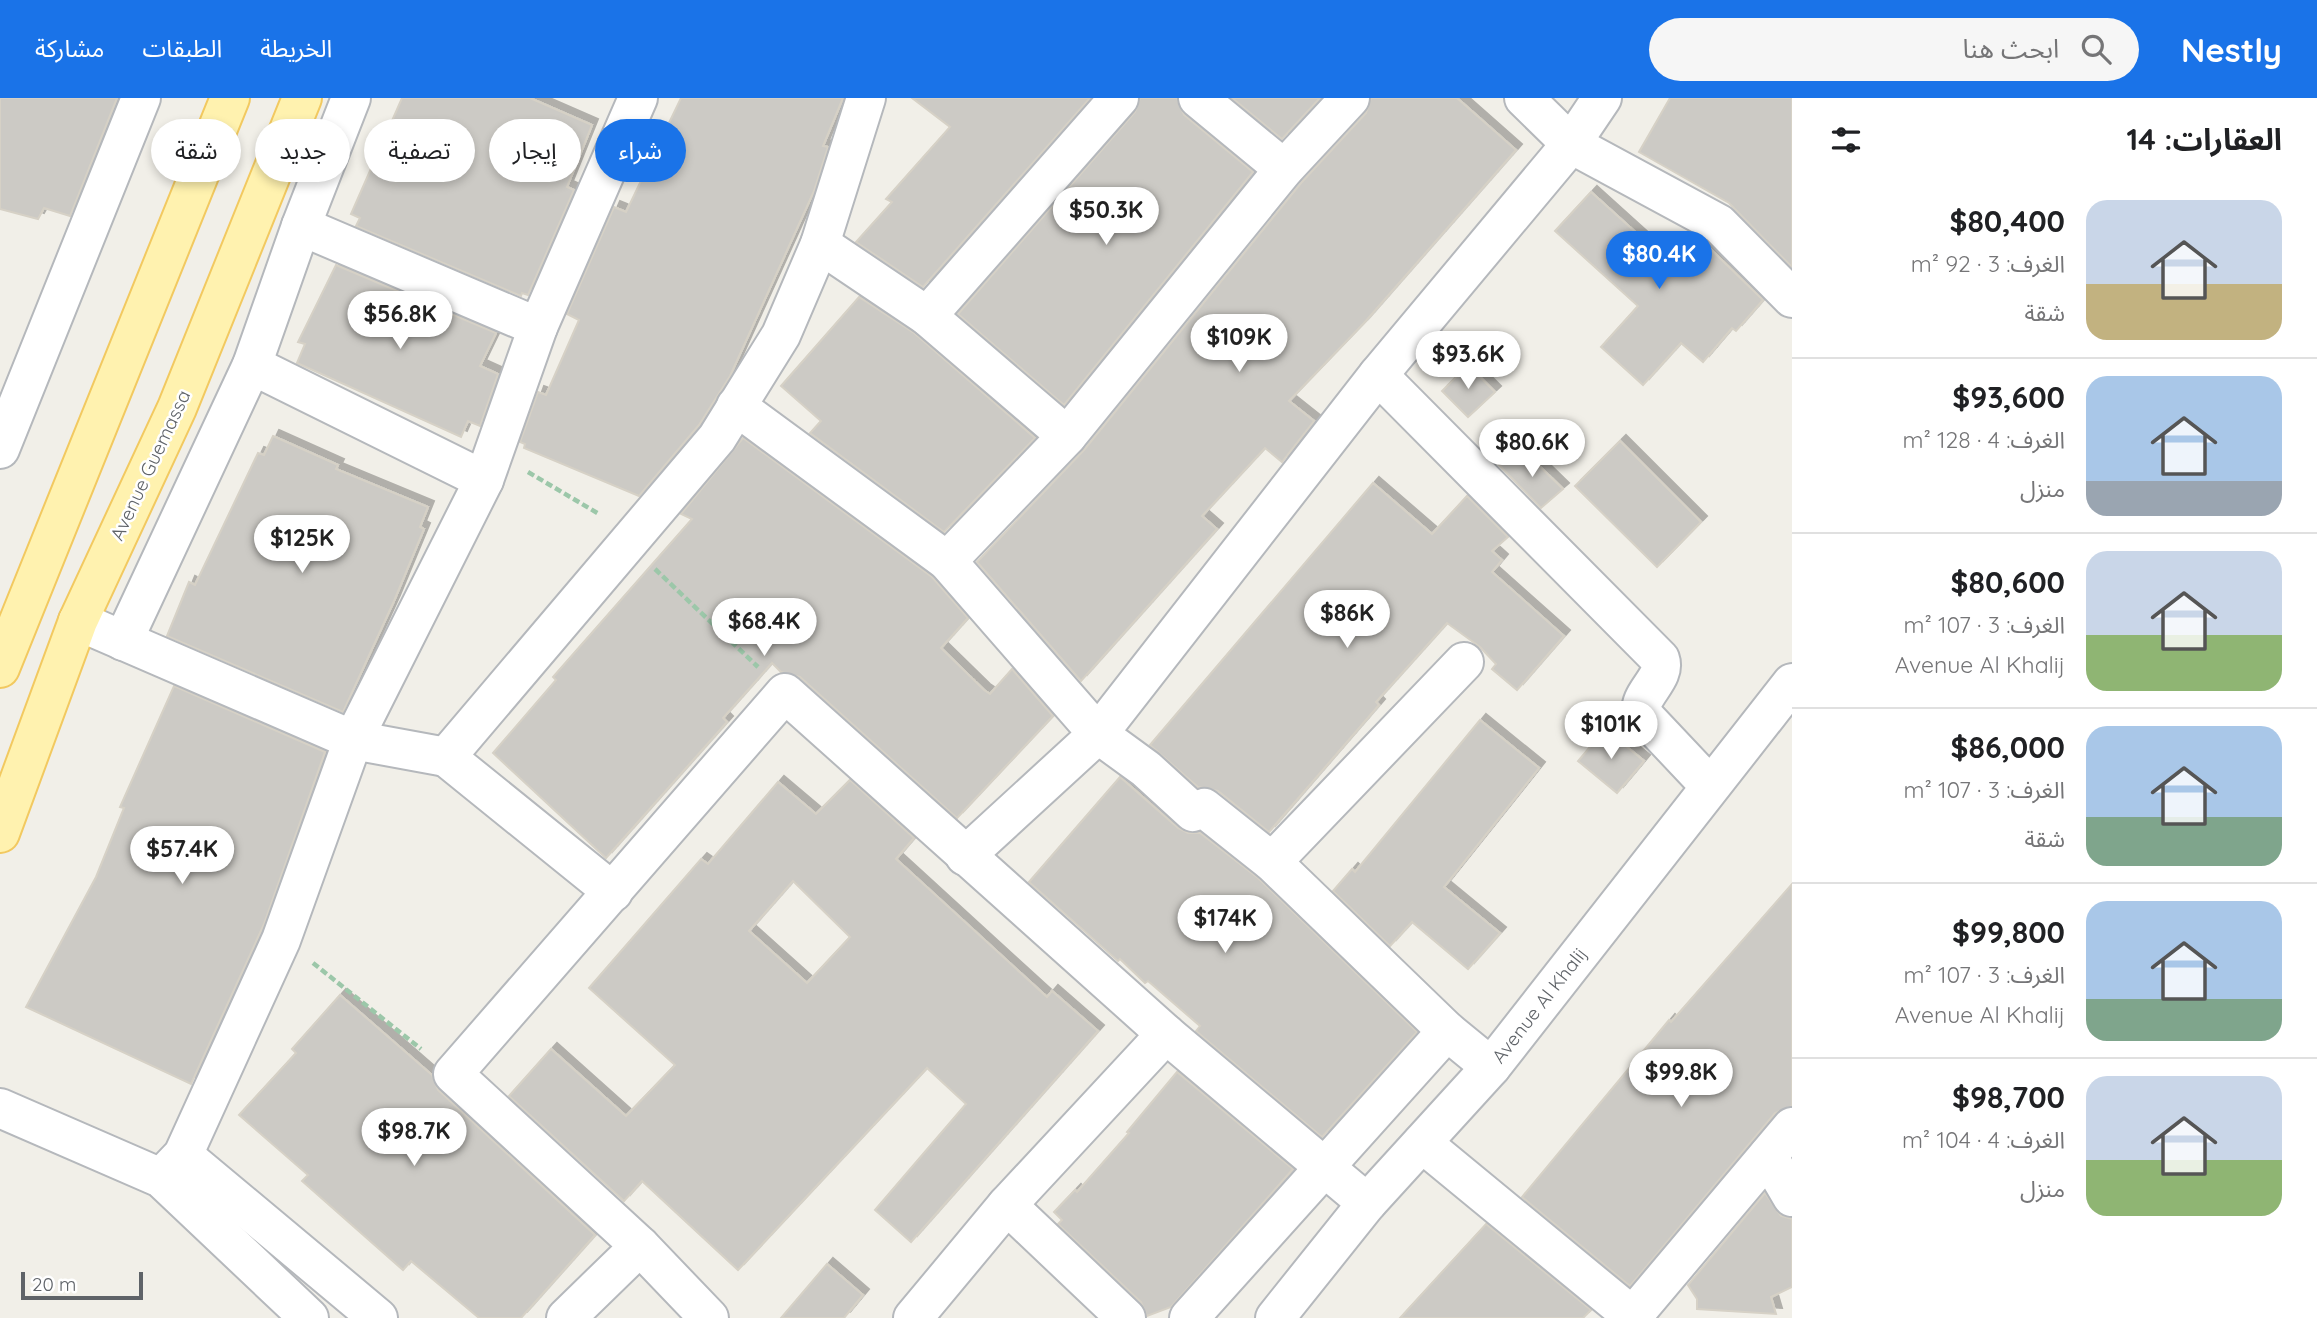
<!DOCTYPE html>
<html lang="ar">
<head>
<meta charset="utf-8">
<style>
  body { margin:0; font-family:Quicksand,"Noto Sans Arabic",sans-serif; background:#f6f6f6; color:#202124; direction:rtl; height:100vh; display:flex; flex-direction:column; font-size:26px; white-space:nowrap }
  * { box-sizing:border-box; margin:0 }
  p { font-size:23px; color:#757577 }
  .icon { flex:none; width:38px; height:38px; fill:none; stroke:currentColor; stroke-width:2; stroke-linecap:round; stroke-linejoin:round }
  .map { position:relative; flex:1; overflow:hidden; direction:ltr }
  .sheet { display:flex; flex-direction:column; background:#fff; width:525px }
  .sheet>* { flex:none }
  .top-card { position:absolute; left:21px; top:21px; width:665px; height:63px; direction:rtl; display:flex; gap:14px }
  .scale { position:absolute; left:21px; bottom:18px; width:122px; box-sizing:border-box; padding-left:7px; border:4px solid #5f6368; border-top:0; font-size:19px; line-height:24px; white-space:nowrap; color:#5f6368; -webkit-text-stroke:5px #fff; paint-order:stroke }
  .price { position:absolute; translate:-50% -60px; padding:0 16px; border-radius:24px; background:#fff; color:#222; font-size:23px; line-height:46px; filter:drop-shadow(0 2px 4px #0008) }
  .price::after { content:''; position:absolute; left:50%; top:42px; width:21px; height:16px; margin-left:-10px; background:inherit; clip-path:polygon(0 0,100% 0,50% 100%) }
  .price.active { background:#1a73e8; color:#fff }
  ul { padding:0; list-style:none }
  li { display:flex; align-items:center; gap:21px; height:175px; padding:0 35px }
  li+li { border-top:2px solid #e0e0e0 }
  li span { display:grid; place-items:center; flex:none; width:196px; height:140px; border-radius:21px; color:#555 }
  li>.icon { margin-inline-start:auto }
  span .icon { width:84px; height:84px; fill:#fffc; stroke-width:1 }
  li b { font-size:30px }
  h2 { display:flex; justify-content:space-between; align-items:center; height:84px; padding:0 35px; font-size:30px }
  .pill { padding:0 24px; border-radius:32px; background:#fff; box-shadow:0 4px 10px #0003; font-size:24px; line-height:63px }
  .pill.active { background:#1a73e8; color:#fff }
  header { display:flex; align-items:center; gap:42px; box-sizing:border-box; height:98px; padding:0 35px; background:#1a73e8; color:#fff }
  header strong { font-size:33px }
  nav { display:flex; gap:38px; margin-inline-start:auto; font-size:24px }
  .search { width:490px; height:63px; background:#f6f6f6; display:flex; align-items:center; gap:18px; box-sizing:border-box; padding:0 24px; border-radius:38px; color:#757577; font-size:26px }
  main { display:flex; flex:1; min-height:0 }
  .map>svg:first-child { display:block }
  .building { fill:#cccac5; stroke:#d6d1c6; stroke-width:2; fill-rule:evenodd; filter:url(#shadow) }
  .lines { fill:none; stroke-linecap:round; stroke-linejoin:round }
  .minor-casing { stroke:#b5b8bc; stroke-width:42 }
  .major-casing { stroke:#f2c960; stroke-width:42 }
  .path { stroke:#9cc7a9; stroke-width:4.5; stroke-dasharray:7 3.5; stroke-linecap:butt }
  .minor { stroke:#fff; stroke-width:38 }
  .major { stroke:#fff2af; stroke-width:38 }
  .labels { text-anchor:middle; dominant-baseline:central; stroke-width:5; stroke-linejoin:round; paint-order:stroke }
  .street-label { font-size:19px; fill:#5f6368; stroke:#fff }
</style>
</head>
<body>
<header>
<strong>Nestly</strong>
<div class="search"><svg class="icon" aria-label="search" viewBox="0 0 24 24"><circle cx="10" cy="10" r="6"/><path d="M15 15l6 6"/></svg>ابحث هنا</div>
<nav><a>الخريطة</a><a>الطبقات</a><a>مشاركة</a></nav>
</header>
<main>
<section class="sheet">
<h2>العقارات: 14<svg class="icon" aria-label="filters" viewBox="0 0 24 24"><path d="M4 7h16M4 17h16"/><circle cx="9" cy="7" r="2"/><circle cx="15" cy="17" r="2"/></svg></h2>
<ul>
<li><span style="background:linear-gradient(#c9d6e8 60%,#c2b280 0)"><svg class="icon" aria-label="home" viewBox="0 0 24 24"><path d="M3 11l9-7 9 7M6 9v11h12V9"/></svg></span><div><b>$80,400</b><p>الغرف: 3 · 92 m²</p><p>شقة</p></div></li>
<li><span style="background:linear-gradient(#a9c7e8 75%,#9aa5b1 0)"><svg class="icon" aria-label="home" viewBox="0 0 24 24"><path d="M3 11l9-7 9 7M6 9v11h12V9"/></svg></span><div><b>$93,600</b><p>الغرف: 4 · 128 m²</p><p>منزل</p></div></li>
<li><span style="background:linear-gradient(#c9d6e8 60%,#8fb573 0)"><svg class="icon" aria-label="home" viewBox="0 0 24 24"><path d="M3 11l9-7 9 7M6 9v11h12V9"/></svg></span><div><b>$80,600</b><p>الغرف: 3 · 107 m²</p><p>Avenue Al Khalij</p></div></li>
<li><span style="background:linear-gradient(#a9c7e8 65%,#7fa58c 0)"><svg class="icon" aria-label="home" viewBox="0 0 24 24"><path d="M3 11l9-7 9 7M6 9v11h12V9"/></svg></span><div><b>$86,000</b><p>الغرف: 3 · 107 m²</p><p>شقة</p></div></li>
<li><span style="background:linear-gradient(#a9c7e8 70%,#7fa58c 0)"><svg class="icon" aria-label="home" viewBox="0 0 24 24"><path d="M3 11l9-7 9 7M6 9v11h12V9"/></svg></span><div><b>$99,800</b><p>الغرف: 3 · 107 m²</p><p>Avenue Al Khalij</p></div></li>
<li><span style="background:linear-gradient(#c9d6e8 60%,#8fb573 0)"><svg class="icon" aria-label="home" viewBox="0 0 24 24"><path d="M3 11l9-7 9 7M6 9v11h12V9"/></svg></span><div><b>$98,700</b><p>الغرف: 4 · 104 m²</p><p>منزل</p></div></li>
</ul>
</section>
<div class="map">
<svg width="1792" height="1220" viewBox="0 0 1792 1220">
  <defs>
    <filter id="shadow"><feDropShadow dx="6" dy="-6" stdDeviation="0" flood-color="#0004"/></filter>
  </defs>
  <rect width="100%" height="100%" fill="#f1efe8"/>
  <g class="building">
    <path d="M0,0H117L70,118L44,110L38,121L0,111Z"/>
    <path d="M402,0H530L592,27L567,89L574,92L528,197L522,195L521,198L356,128L360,120L351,116Z"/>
    <path d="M681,0H843L823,48L828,49L814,93L730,278L699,327L639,398L524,350L525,346L520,344L538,294L546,297L579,222L567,216L614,109L626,114Z"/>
    <path d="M912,0H1090L923,189L856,144L892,104L886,101L950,29Z"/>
    <path d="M1140,0H1177L1184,17L1253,74L1064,307L958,216L1135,14Z"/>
    <path d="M1232,0H1320L1282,41Z"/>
    <path d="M1371,0H1457L1516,52L1364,225L1289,303L1314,323L1282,364L1265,350L1202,418L1217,431L1081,583L977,464L1084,352L1301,85L1366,15Z"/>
    <path d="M1670,0H1792V169L1729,105L1639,54Z"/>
    <path d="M1591,94L1674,169L1699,140L1763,202L1736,233L1732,230L1703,264L1681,245L1643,287L1601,249L1638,208L1555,133Z"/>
    <path d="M336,167L496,235L480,268L498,276L480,328L468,323L461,339L297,265L305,246L298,244Z"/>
    <path d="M859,199L914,235L1035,340L944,434L810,335L821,323L781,288Z"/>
    <path d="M1468,267L1495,294L1468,319L1442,293Z"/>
    <path d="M273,338L338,367L336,371L428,409L420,429L424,431L394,503L343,614L167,538L189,484L195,487L258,355L264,357Z"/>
    <path d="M743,340L932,479L968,520L941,550L984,592L990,596L1012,571L1053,618L957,720L800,579L781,574L772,565L723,620L727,624L606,760L493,655L556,582L553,579L692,421L681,416Z"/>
    <path d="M1620,343L1701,424L1657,469L1575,388Z"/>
    <path d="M1525,354L1563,391L1541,410L1499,367L1506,360L1513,366Z"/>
    <path d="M1373,385L1432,436L1467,398L1508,439L1492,453L1502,462L1492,474L1564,538L1517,592L1492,571L1496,566L1480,549L1447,525L1376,604L1379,607L1269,734L1218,693L1198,689L1150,647Z"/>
    <path d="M174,588L325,654L264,826L191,986L26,909L96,779L124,710L120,709Z"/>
    <path d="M1480,622L1539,670L1444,789L1500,835L1468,871L1412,824L1390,848L1333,793L1352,771L1355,774Z"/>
    <path d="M1605,631L1644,663L1617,695L1578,663Z"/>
    <path d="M1120,679L1178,730L1188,735H1200L1258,780L1417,934L1322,1039L1196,933L1200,928L1148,883L1145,885L1120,861L1118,863L1029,784Z"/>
    <path d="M850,682L914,740L896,761L1047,899L1052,893L1098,933L911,1144L875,1112L966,1006L927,970L738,1172L642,1083L624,1103L509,998L551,951L626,1018L675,967L589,890L701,761L708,766L778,684L816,716ZM793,783L850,839L807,885L749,833Z"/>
    <path d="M1792,786V1008L1775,1015L1630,1188L1522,1099L1669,922L1671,924Z"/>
    <path d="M340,897L432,977L438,992L595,1137L521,1220H479L411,1163L403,1172L302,1083L308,1077L239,1017L296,955L292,951Z"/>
    <path d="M1177,974L1293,1071L1171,1209L1147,1218L1141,1204L1058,1126L1062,1122L1054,1114L1075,1092L1077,1094L1129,1035L1127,1034Z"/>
    <path d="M1765,1095L1781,1118L1792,1121V1189L1771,1199L1776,1216L1697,1211V1201L1688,1187Z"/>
    <path d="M1486,1126L1591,1212L1583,1220H1400Z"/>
    <path d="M827,1166L863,1197L844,1220H781Z"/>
  </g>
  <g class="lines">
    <defs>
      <g id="minor">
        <path d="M1198,0L1284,71"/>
        <path d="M1524,0L1571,46L1719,126L1792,200"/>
        <path d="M301,128L538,229"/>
        <path d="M820,146L927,218L1067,338"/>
        <path d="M927,218L1119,0"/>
        <path d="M252,267L484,382"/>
        <path d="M1378,277L1660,561C1667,581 1637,596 1642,616L1709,687"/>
        <path d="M736,308L947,463L1098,636L1146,671L1193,714L1204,710L1272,764L1447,933L1491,969"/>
        <path d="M0,351L141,0"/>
        <path d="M947,463L1067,338L1284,71L1350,0"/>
        <path d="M78,523L353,642L446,659L717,340L781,237L820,146L866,0"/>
        <path d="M123,543L252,267L301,128L351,0"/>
        <path d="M446,659L613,794"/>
        <path d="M965,758L1098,636L1378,277L1571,46L1602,0"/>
        <path d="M1272,764L1464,564"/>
        <path d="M0,1010L161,1080L309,1220"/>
        <path d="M1422,1045L1631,1217"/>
        <path d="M183,1057L378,1220"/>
        <path d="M1768,1058L1792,1099"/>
        <path d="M161,1080L183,1057L281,842L353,642L484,382L538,229L638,0"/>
        <path d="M1007,1107L1126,1220"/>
        <path d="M566,1220L640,1148"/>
        <path d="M709,1220L640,1148L453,976L785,595L1166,936L1367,1105"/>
        <path d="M913,1220L1007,1107L1166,936"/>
        <path d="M1189,1220L1447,933"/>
        <path d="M1275,1220L1367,1105L1491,969L1792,585"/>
        <path d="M1631,1220L1792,1029"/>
      </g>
      <g id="major">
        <path d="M0,570L230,0"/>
        <path d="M0,735L78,523L177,310L302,0"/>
      </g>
    </defs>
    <use href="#minor" class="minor-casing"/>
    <use href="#major" class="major-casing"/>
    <g class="path">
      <path d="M528,374L599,416"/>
      <path d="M655,471L758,569"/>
      <path d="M313,865L421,951"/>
    </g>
    <use href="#minor" class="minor"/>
    <use href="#major" class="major"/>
  </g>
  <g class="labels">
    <g class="street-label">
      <text transform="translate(150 367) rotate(-65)">Avenue Guemassa</text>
      <text transform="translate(1539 907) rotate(-52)">Avenue Al Khalij</text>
    </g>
  </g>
</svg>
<div class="scale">20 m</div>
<b class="price" style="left:1106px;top:149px">$50.3K</b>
<b class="price active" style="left:1659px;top:193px">$80.4K</b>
<b class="price" style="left:400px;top:253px">$56.8K</b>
<b class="price" style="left:1239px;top:276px">$109K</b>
<b class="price" style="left:1468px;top:293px">$93.6K</b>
<b class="price" style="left:1532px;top:381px">$80.6K</b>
<b class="price" style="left:302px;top:477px">$125K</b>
<b class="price" style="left:1347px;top:552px">$86K</b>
<b class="price" style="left:764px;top:560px">$68.4K</b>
<b class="price" style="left:1611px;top:663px">$101K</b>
<b class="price" style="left:182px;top:788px">$57.4K</b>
<b class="price" style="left:1225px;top:857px">$174K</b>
<b class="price" style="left:1681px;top:1011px">$99.8K</b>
<b class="price" style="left:414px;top:1070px">$98.7K</b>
<div class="top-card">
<a class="pill active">شراء</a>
<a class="pill">إيجار</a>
<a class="pill">تصفية</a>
<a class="pill">جديد</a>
<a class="pill">شقة</a>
</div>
</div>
</main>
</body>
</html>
